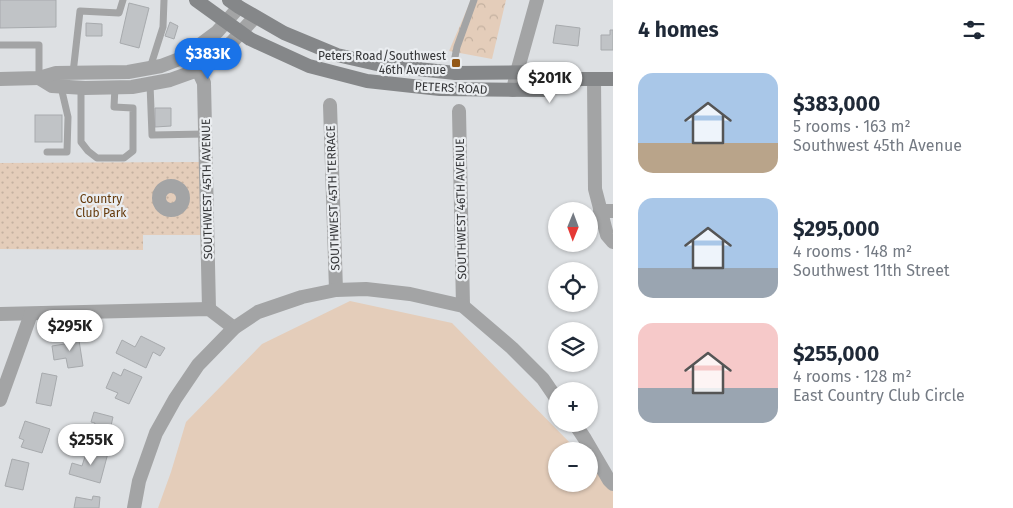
<!DOCTYPE html>
<html lang="en">
<head>
<meta charset="utf-8">
<style>
  body { margin:0; font-family:"Fira Sans",sans-serif; background:#f2f2f3; color:#1f2937; height:100vh; display:flex; flex-direction:column; font-size:19px; white-space:nowrap }
  * { box-sizing:border-box; margin:0 }
  p { font-size:16px; color:#747a83 }
  .icon { flex:none; width:28px; height:28px; fill:none; stroke:currentColor; stroke-width:2; stroke-linecap:round; stroke-linejoin:round }
  .map { position:relative; flex:1; overflow:hidden }
  .drawer { display:flex; flex-direction:column; background:#fff; width:400px }
  .drawer>* { flex:none }
  .needle { width:32px; rotate:181deg }
  .fabs { position:absolute; left:548px; top:202px; display:grid; gap:10px }
  .fabs a { display:grid; place-items:center; width:50px; height:50px; border-radius:50%; background:#fff; box-shadow:0 1px 4px #0004; font-size:25px }
  .price { position:absolute; translate:-50% -42px; padding:0 11px; border-radius:18px; background:#fff; color:#222; font-size:16px; line-height:32px; filter:drop-shadow(0 1px 2px #0008) }
  .price::after { content:''; position:absolute; left:50%; top:30px; width:15px; height:11px; margin-left:-8px; background:inherit; clip-path:polygon(0 0,100% 0,50% 100%) }
  .price.selected { background:#1a73e8; color:#fff }
  ul { padding:0; list-style:none }
  li { display:flex; align-items:center; gap:15px; height:125px; padding:0 25px }
  li span { display:grid; place-items:center; flex:none; width:140px; height:100px; border-radius:15px; color:#555 }
  li>.icon { margin-inline-start:auto }
  span .icon { width:60px; height:60px; fill:#fffc; stroke-width:1 }
  li b { font-size:21px }
  h2 { display:flex; justify-content:space-between; align-items:center; height:60px; padding:0 25px; font-size:21px }
  main { display:flex; flex:1; min-height:0 }
  .map>svg:first-child { display:block }
  .grass { fill:#e4cdba }
  .forest { fill:url(#forest-crowns) }
  .park { fill:url(#park-dots) }
  .building { fill:#c0c3c6; stroke:#a7aaad }
  .lines { fill:none; stroke-linecap:round; stroke-linejoin:round }
  .service { stroke:#a3a4a5; stroke-width:7 }
  .minor { stroke:#a3a4a5; stroke-width:14 }
  .tertiary { stroke:#a3a4a5; stroke-width:14 }
  .secondary { stroke:#858789; stroke-width:14 }
  .poi-dot { fill:#925716; stroke:#eaedf0; stroke-width:2 }
  .labels { text-anchor:middle; dominant-baseline:central; stroke-width:4.5; stroke-linejoin:round; paint-order:stroke }
  .poi-label { font-size:12px; fill:#343537; stroke:#eaedf0; text-anchor:end }
  .street-label { font-size:12px; fill:#343537; stroke:#eaedf0 }
  .park-label { font-size:12px; fill:#653a0b; stroke:#eaedf0 }
</style>
</head>
<body>
<main>
<div class="map">
<svg width="613" height="508" viewBox="0 0 613 508">
  <defs>
    <pattern id="forest-crowns" width="20" height="18" patternUnits="userSpaceOnUse" patternTransform="scale(1.25)"><rect width="20" height="18" fill="#e4cdba"/><path d="M2 6a3 3 0 1 1 6 0M12 15a3 3 0 1 1 6 0" fill="none" stroke="#c4b1a0"/></pattern>
    <pattern id="park-dots" width="8" height="8" patternUnits="userSpaceOnUse" patternTransform="scale(1.25)"><rect width="8" height="8" fill="#e4cdba"/><path d="M2 2h.1M6 6h.1" fill="none" stroke="#c4b1a0" stroke-width="1.8" stroke-linecap="round"/></pattern>
  </defs>
  <rect width="100%" height="100%" fill="#dde0e3"/>
  <path class="grass" d="M350,301L452,323L578,451H556V484H589V462L613,491V508H158L171,472L186,422L262,344Z"/>
  <path class="forest" d="M471,0H506L492,59L449,51Z"/>
  <path class="park" d="M200,162L201,235H143V250L0,249V163Z"/>
  <g class="building">
    <path d="M0,0H56V27L0,28Z"/>
    <path d="M129,3L149,8L139,48L120,43Z"/>
    <path d="M170,22L178,26L174,39L165,36Z"/>
    <path d="M86,23L102,24V36H86Z"/>
    <path d="M556,25L580,28L578,46L553,43Z"/>
    <path d="M610,30H613V50H601V35H610Z"/>
    <path d="M155,108H171V126L155,127Z"/>
    <rect x="35" y="115" width="27" height="27"/>
    <path d="M78,334L83,366L68,368L66,358L54,360L52,346L71,343L69,335Z"/>
    <path d="M141,336L165,348L160,356L153,352L146,368L116,353L122,340L135,347Z"/>
    <path d="M124,369L142,377L129,404L115,398L118,393L106,388L113,372L121,376Z"/>
    <path d="M42,373L57,376L51,406L36,403Z"/>
    <path d="M94,412L113,417L108,439L92,435L95,423L91,422Z"/>
    <path d="M25,421L50,429L42,453L21,447L24,440L19,438Z"/>
    <path d="M88,447L108,453L100,483L69,474L72,463L82,466Z"/>
    <path d="M12,459L29,463L23,490L5,486Z"/>
    <path d="M93,496L100,497L99,508H74L76,497L92,500Z"/>
  </g>
  <g class="lines">
    <g class="service">
      <path d="M0,45H39V78"/>
      <path d="M150,68L163,27L164,0"/>
      <path d="M73,73L80,11L119,13L123,0"/>
      <path d="M455,73V57L457,47L474,0"/>
      <path d="M150,84L152,135L205,134"/>
      <path d="M81,87V142L88,151L97,158H124L133,151V108L114,107L115,87"/>
      <path d="M47,152H67L68,117L61,87"/>
    </g>
    <g class="minor">
      <path d="M198,70L204,83L209,309"/>
      <path d="M594,79L595,189L607,235L613,242"/>
      <path d="M513,90L517,72L537,0"/>
      <path d="M330,105L336,290"/>
      <path d="M459,111L463,306"/>
      <circle cx="171" cy="198" r="12"/>
      <path d="M600,211H613"/>
      <path d="M0,314L209,309L234,328"/>
      <path d="M0,400L31,314"/>
      <path d="M575,424L585,439L609,480L613,484"/>
      <path d="M134,508L139,481L156,433L175,399L198,365L234,328L258,312L302,297L336,290L366,289L410,294L463,306L512,348L543,379L556,398"/>
    </g>
    <g class="tertiary">
      <path d="M39,78L52,86L85,88L132,87L170,80L198,70L232,42L255,17"/>
      <path d="M0,79L39,78L56,73L128,72L161,66L182,58L217,32L239,7"/>
    </g>
    <g class="secondary">
      <path d="M196,0L250,39L309,66L367,81L440,89L546,90L580,79"/>
      <path d="M229,0L239,7L284,33L337,55L381,65L455,73L546,72L580,79H613"/>
    </g>
  </g>
  <rect class="poi-dot" x="451" y="58" width="10" height="10" rx="2.5"/>
  <g class="labels">
    <g class="poi-label">
      <text x="446" y="56">Peters Road/Southwest<tspan x="446" dy="14">46th Avenue</tspan></text>
    </g>
    <g class="street-label">
      <text transform="translate(451 88) rotate(3)">PETERS ROAD</text>
      <text transform="translate(207 189) rotate(-91)">SOUTHWEST 45TH AVENUE</text>
      <text transform="translate(333 198) rotate(-92)">SOUTHWEST 45TH TERRACE</text>
      <text transform="translate(461 209) rotate(-91)">SOUTHWEST 46TH AVENUE</text>
    </g>
    <g class="park-label">
      <text x="101" y="199">Country<tspan x="101" dy="14">Club Park</tspan></text>
    </g>
  </g>
</svg>
<div class="fabs">
<a><svg class="needle" viewBox="-14 -14 28 28"><path d="M0-13l5 13h-10z" fill="#e53935"/><path d="M0 13l5-13h-10z" fill="#747a83"/></svg></a>
<a><svg class="icon" aria-label="locate" viewBox="0 0 24 24"><circle cx="12" cy="12" r="6"/><path d="M12 2v4M12 18v4M2 12h4M18 12h4"/></svg></a>
<a><svg class="icon" aria-label="layers" viewBox="0 0 24 24"><path d="M12 4l9 5-9 5-9-5zM3 14l9 5 9-5"/></svg></a>
<a>+</a>
<a>−</a>
</div>
<b class="price selected" style="left:208px;top:80px">$383K</b>
<b class="price" style="left:550px;top:104px">$201K</b>
<b class="price" style="left:70px;top:352px">$295K</b>
<b class="price" style="left:91px;top:466px">$255K</b>
</div>
<section class="drawer">
<h2>4 homes<svg class="icon" aria-label="filters" viewBox="0 0 24 24"><path d="M4 7h16M4 17h16"/><circle cx="9" cy="7" r="2"/><circle cx="15" cy="17" r="2"/></svg></h2>
<ul>
<li><span style="background:linear-gradient(#a9c7e8 70%,#b9a48a 0)"><svg class="icon" aria-label="home" viewBox="0 0 24 24"><path d="M3 11l9-7 9 7M6 9v11h12V9"/></svg></span><div><b>$383,000</b><p>5 rooms · 163 m²</p><p>Southwest 45th Avenue</p></div></li>
<li><span style="background:linear-gradient(#a9c7e8 70%,#9aa5b1 0)"><svg class="icon" aria-label="home" viewBox="0 0 24 24"><path d="M3 11l9-7 9 7M6 9v11h12V9"/></svg></span><div><b>$295,000</b><p>4 rooms · 148 m²</p><p>Southwest 11th Street</p></div></li>
<li><span style="background:linear-gradient(#f6c9c9 65%,#9aa5b1 0)"><svg class="icon" aria-label="home" viewBox="0 0 24 24"><path d="M3 11l9-7 9 7M6 9v11h12V9"/></svg></span><div><b>$255,000</b><p>4 rooms · 128 m²</p><p>East Country Club Circle</p></div></li>
</ul>
</section>
</main>
</body>
</html>
